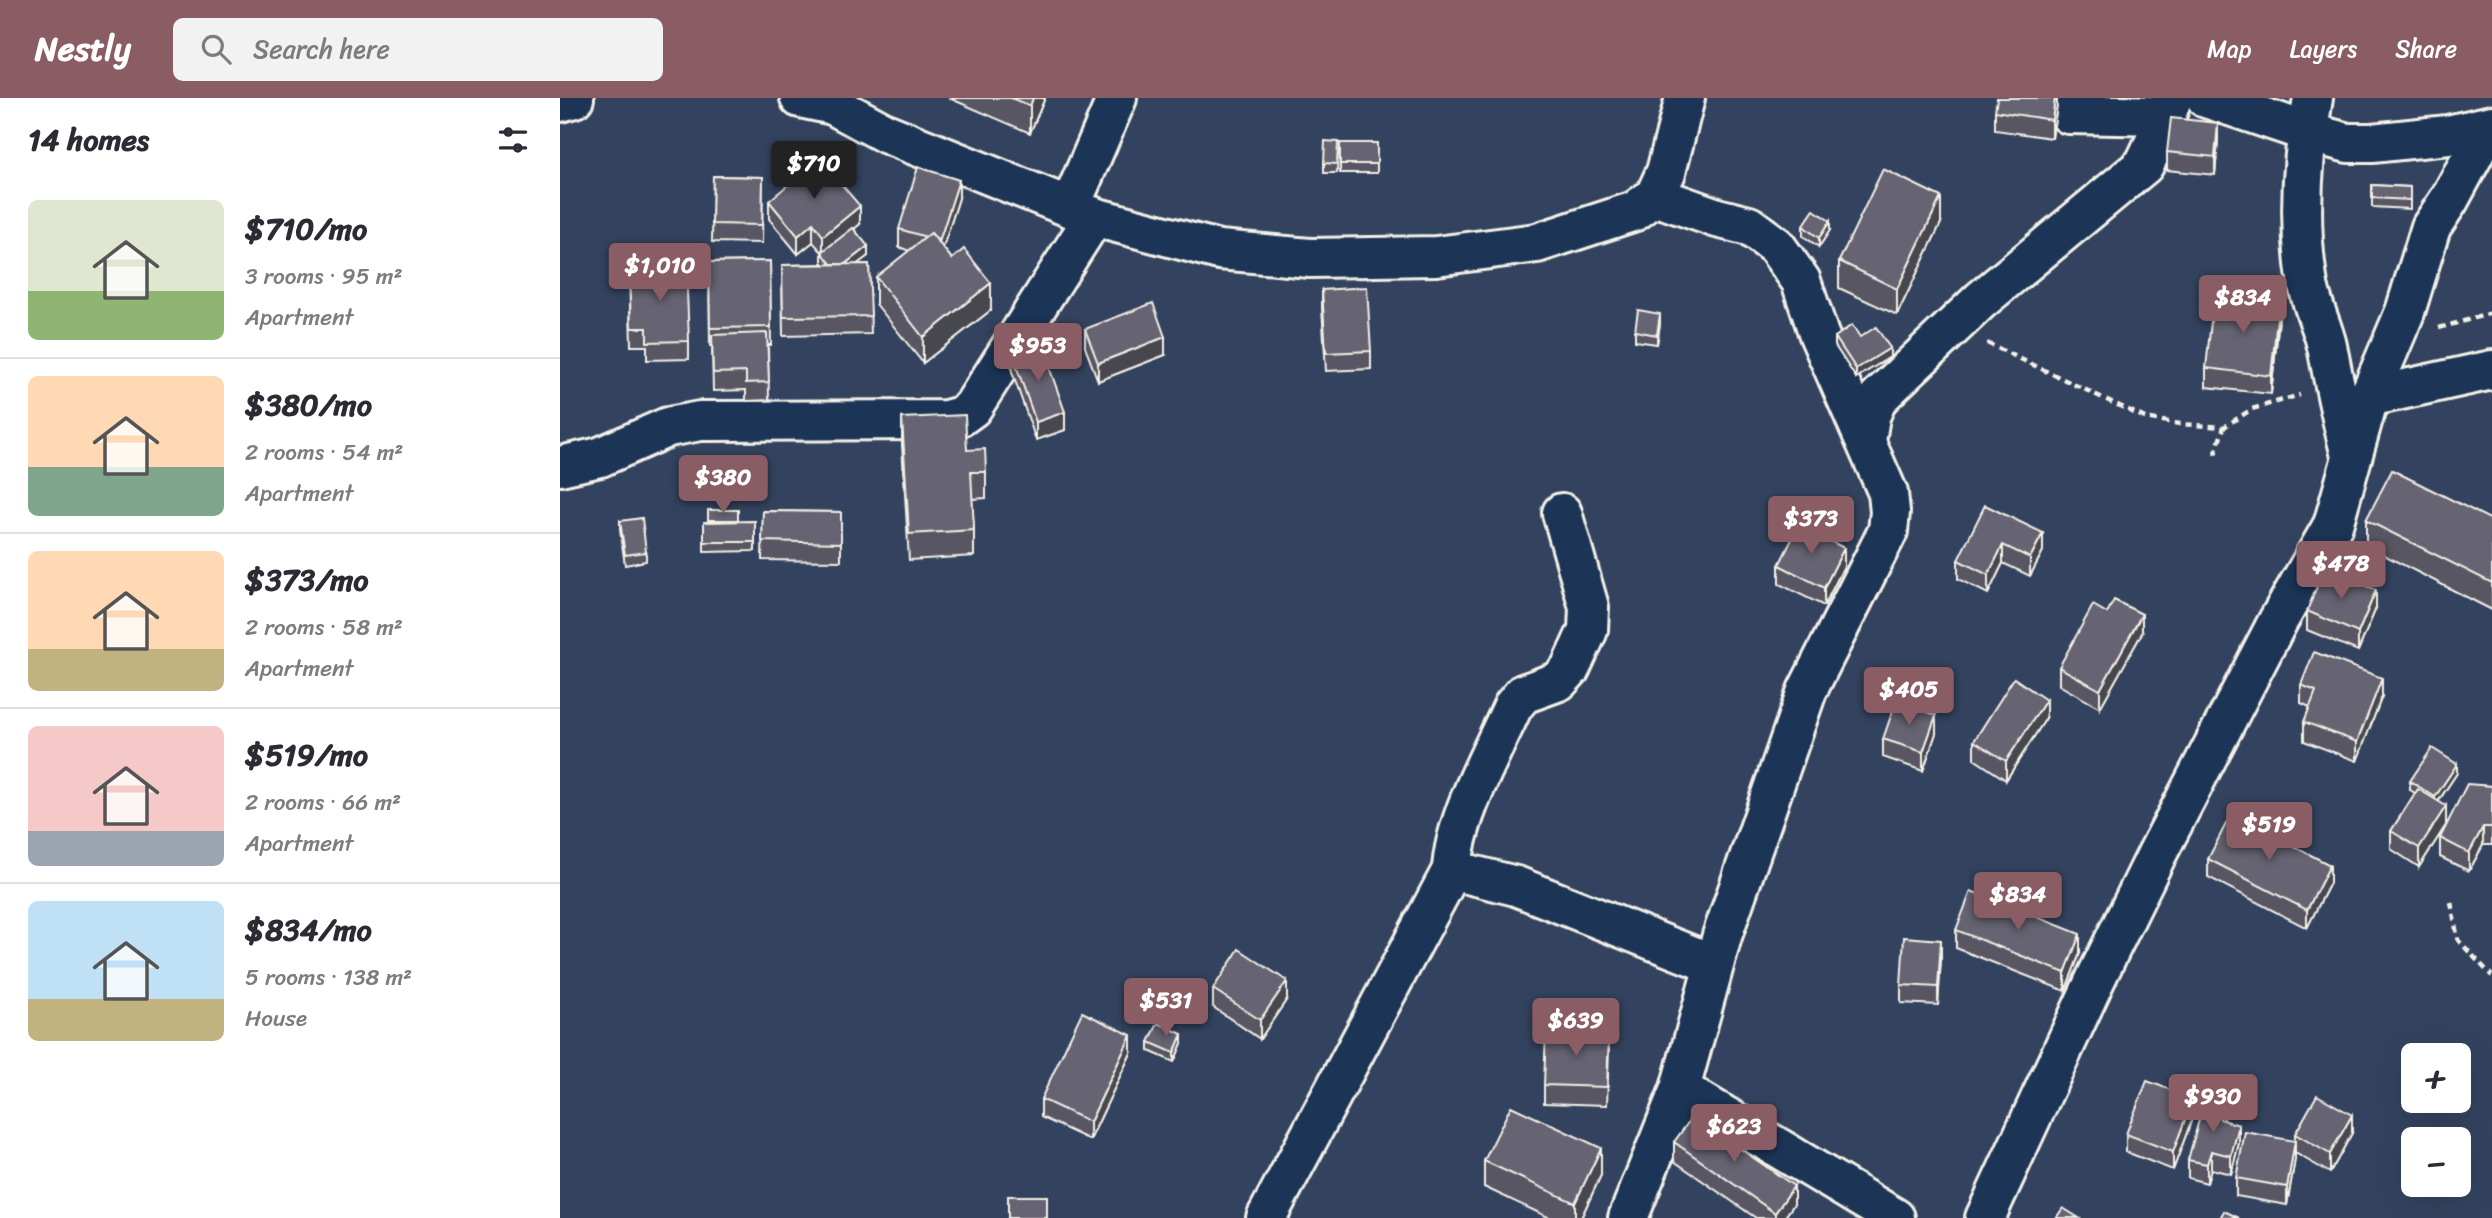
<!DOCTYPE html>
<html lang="en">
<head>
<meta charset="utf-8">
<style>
  body { margin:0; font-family:Sriracha,sans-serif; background:#f2f2f3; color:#2b2b33; height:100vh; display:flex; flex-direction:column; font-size:26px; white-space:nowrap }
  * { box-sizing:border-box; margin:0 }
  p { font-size:23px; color:#7c7c81 }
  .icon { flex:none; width:38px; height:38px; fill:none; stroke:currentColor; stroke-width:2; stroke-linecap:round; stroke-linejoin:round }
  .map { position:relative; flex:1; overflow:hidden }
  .details { display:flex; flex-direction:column; background:#fff; width:560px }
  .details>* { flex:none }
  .tools { position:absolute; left:1841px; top:945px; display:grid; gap:14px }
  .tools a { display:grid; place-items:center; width:70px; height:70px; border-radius:10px; background:#fff; box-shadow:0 7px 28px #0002; font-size:35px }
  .price { position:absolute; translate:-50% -60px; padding:0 16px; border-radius:7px; background:#8a5d65; color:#fff; font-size:23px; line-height:46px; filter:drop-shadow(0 2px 4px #0008) }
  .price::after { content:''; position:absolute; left:50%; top:42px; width:21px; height:16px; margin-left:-10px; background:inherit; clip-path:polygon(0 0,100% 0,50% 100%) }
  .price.on { background:#222; color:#fff }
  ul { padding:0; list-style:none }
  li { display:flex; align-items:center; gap:21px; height:175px; padding:0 28px }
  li+li { border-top:2px solid #e1e1e2 }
  li span { display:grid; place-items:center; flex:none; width:196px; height:140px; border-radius:10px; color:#555 }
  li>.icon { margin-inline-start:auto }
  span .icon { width:84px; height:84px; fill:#fffc; stroke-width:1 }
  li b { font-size:30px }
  h2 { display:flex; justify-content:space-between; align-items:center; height:84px; padding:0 28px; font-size:30px }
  header { display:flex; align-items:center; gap:42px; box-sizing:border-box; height:98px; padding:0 35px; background:#8a5d65; color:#fff }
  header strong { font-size:33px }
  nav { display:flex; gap:38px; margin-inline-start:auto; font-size:24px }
  .search { width:490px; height:63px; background:#f2f2f3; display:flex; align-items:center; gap:18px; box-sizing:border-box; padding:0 24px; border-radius:10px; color:#7c7c81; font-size:26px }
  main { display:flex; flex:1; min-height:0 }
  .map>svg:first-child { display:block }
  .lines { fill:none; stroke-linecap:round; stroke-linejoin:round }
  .minor-casing { stroke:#f4f1e8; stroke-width:44 }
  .path { stroke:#f4f1e8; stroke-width:4.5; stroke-dasharray:7 5; stroke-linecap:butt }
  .minor { stroke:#1d3557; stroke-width:38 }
  .wall { fill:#585662; stroke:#f4f1e8; stroke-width:2 }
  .shaded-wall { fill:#474650; stroke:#f4f1e8; stroke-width:2 }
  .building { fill:#666472; stroke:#f4f1e8; stroke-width:2 }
</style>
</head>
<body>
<header>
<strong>Nestly</strong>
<div class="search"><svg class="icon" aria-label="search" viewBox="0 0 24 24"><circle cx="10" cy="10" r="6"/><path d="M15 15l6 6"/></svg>Search here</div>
<nav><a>Map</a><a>Layers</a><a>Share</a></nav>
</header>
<main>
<section class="details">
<h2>14 homes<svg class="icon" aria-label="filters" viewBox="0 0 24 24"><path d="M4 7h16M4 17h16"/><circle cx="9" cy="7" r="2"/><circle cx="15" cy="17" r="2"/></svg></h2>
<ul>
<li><span style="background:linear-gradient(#dfe7d0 65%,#8fb573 0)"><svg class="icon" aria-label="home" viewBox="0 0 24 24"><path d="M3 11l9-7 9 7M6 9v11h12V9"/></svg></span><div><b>$710/mo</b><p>3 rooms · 95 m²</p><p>Apartment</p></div></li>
<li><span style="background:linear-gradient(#ffd9b3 65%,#7fa58c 0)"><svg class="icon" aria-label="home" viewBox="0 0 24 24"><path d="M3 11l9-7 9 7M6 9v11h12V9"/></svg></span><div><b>$380/mo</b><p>2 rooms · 54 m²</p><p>Apartment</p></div></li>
<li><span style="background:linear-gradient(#ffd9b3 70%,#c2b280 0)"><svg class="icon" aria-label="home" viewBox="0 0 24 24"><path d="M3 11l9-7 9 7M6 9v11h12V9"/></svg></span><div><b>$373/mo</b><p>2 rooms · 58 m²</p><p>Apartment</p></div></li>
<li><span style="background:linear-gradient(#f6c9c9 75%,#9aa5b1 0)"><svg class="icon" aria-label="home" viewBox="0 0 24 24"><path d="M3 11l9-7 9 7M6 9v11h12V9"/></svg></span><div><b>$519/mo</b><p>2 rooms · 66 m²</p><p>Apartment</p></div></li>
<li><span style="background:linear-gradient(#bfe0f5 70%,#c2b280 0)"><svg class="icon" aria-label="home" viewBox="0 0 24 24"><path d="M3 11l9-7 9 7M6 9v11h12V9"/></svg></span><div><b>$834/mo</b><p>5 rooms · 138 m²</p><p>House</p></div></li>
</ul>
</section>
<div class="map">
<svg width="1932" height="1120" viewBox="0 0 1932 1120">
  <rect width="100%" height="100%" fill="#33435f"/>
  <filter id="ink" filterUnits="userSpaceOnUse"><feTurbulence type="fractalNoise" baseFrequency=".0143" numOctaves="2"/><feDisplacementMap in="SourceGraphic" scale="14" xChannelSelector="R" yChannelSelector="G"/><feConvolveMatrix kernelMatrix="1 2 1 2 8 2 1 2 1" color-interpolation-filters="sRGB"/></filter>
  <g filter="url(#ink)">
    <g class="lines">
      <defs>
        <g id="minor">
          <path d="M240,0L273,7L325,35L534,119L659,152L750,160L876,158L977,145L1075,113L1095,98L1106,74L1125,0"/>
          <path d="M1646,0L1747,34L1788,45H1812L1888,37L1932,27"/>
          <path d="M1753,0C1742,60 1738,121 1747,181C1750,204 1762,226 1767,248C1774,285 1782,322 1791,358"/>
          <path d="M0,4L14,0"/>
          <path d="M1509,16L1606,18"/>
          <path d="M510,109L557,0"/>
          <path d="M1809,299L1932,272"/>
          <path d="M1306,343L1310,318L1318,300L1421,202L1584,67L1603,27L1612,0"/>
          <path d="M0,368L40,359L108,329L140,323L386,322L401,318L412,310L534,119"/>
          <path d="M892,772C895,719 931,657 953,608L963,596L999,583L1010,571L1028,532L1029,509L1002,415"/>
          <path d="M1120,991L1335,1120"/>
          <path d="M706,1120L892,772L956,788L1153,866"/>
          <path d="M1068,1120L1120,991L1162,838L1247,593L1328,433L1330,414L1328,395L1259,237L1241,183L1216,148L1189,128L1157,120L1095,98"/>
          <path d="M1425,1120L1537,878L1597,756L1718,523L1773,427L1809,299L1845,214L1871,129L1889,102L1929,28"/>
        </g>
      </defs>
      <use href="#minor" class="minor-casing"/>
      <g class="path">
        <path d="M1879,230L1932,215"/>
        <path d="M1427,245L1585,320L1620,326L1664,329L1692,311L1740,297"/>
        <path d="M1655,356L1664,329"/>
        <path d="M1891,804L1898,842L1932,878"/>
      </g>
      <use href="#minor" class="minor"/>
    </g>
    <g class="wall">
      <path d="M389,0H485L470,35Z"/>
      <path d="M1497,0V7L1492,40L1435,32V13Z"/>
      <path d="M1658,43L1655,77L1607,72V54Z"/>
      <rect x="780" y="45" width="37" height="30"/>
      <path d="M778,53L777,75H764V65Z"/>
      <path d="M153,78L203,79L202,145L152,144Z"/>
      <path d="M1812,87L1850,89V111L1812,109Z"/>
      <path d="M399,100L383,150L431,212L363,265L316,206V179L350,153L339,149V131Z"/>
      <path d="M209,103L300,126L294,131L308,158L297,166H309L311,236L223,238L222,167L264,166L262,164V154L253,144L238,156L209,121Z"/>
      <path d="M1381,125L1337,217L1279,190V163Z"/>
      <path d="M1243,128L1270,132L1259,149L1243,138Z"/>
      <path d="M210,163L211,247H208L209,302L186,303V292L153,293L152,248H150L149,164Z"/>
      <path d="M69,170L129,243V261L87,262V248H71Z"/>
      <path d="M762,192L811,253V271L766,273L762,210Z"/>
      <path d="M1719,221L1711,296L1646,289V270Z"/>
      <path d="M1100,225L1097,246L1075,243V233Z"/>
      <path d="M525,231L605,257L538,283L525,249Z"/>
      <path d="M1275,239H1300L1330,259L1296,280L1275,248Z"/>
      <path d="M452,256L505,332L476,342L452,274Z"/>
      <path d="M342,320L407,352L426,374V400L412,401L414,432V458L349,462L342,347Z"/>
      <path d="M148,412H178V424L195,423V453L144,454V424H148Z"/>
      <path d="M203,413L281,414V463L202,462Z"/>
      <path d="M1806,422H1932V512L1806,448Z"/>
      <path d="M60,423L86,454V463L65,467L60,432Z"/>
      <path d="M1483,435V453L1470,478L1443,465L1428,496L1398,481V462Z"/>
      <path d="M1219,467L1284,468L1264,508L1219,486Z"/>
      <path d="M1816,510L1798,553L1747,532V513Z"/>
      <path d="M1582,535L1540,610L1499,587V569Z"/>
      <path d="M1741,587L1822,598L1797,663L1744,643V624L1750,609L1741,605Z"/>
      <path d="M1486,620L1446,682L1414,661V643Z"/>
      <path d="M1376,635L1363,673L1323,659V641Z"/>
      <path d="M1897,675L1878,704L1886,727L1859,769L1831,751V733L1855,695L1850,692V683Z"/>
      <path d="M1932,688V747H1923L1909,773L1880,759V740Z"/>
      <path d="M1648,761L1770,785L1747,830L1648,779Z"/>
      <path d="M1396,832L1520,855L1505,893L1396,850Z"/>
      <path d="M1381,860L1378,907L1341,905V887Z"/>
      <path d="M653,891L727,901L700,941L653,909Z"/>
      <path d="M589,944L622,945L614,964L589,953Z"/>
      <path d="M1049,951L1047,1007L984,1005V987Z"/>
      <path d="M571,955L530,1042L481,1019V1001Z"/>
      <path d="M1633,1018L1613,1072L1566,1054V1036Z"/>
      <path d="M1664,1022L1679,1045L1671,1076L1651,1071L1647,1085L1628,1080V1062Z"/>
      <path d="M1792,1035L1770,1075L1735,1055V1061L1727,1107L1676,1098V1080L1735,1043V1036Z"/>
      <path d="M1114,1044L1234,1106L1224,1120H1196L1114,1063Z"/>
      <path d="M924,1063L1041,1077L1021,1120H990L924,1089Z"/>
    </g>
    <g class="shaded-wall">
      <path d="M473,0H485L470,35V8Z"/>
      <path d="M1495,0H1497V7L1492,40V22Z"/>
      <path d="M1658,25V43L1655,77V59Z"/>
      <path d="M399,82V100L379,162V144Z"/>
      <path d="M1381,99V125L1337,217V191Z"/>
      <path d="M300,108V126L263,157V138Z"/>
      <path d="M1270,123V132L1259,149V140Z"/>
      <path d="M253,125V144L238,156V138Z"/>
      <path d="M308,148V158L276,182V173Z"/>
      <path d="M431,185V212L363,265V239Z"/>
      <path d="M1719,202V221L1711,296V278Z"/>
      <path d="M1100,216V225L1097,246V237Z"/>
      <path d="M605,239V257L538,283V265Z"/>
      <path d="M1330,250V259L1296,280V271Z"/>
      <path d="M505,314V332L476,342V324Z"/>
      <path d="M1483,435V453L1470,478V460Z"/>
      <path d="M1443,447V465L1428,496V477Z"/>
      <path d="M1284,450V468L1264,508V490Z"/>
      <path d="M1816,492V510L1798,553V535Z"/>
      <path d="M1582,516V535L1540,610V592Z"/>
      <path d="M1822,580V598L1797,663V644Z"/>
      <path d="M1486,602V620L1446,682V663Z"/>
      <path d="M1376,617V635L1363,673V654Z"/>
      <path d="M1897,666V675L1875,708V699Z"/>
      <path d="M1886,708V727L1859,769V750Z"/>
      <path d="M1923,729V747L1909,773V755Z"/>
      <path d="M1770,767V785L1747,830V812Z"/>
      <path d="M1520,836V855L1505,893V875Z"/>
      <path d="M1381,842V860L1378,907V889Z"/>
      <path d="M727,883V901L700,941V922Z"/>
      <path d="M622,936V945L614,964V955Z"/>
      <path d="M571,937V955L530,1042V1024Z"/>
      <path d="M1633,1000V1018L1613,1072V1054Z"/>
      <path d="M1664,1006V1024L1660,1021Z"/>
      <path d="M1792,1017V1035L1770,1075V1056Z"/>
      <path d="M1679,1027V1045L1671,1076V1058Z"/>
      <path d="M1735,1043V1061L1727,1107V1089Z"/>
      <path d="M1041,1050V1077L1021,1120H1015V1105Z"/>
      <path d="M1651,1053V1071L1647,1085V1066Z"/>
      <path d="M1234,1088V1106L1224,1120H1215V1115Z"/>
    </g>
    <g class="building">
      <path d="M451,0H473L470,8Z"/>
      <path d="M1437,0H1495L1492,22L1435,13Z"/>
      <path d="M1611,20L1658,25L1655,59L1607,54Z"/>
      <path d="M765,43L778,44L777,66L764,65Z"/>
      <rect x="780" y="45" width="37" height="21"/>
      <path d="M259,60L300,108L263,138L253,125L238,138L209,103Z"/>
      <path d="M358,69L399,82L379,144L371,135L366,139L339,131Z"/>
      <path d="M1323,71L1381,99L1337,191L1279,163Z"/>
      <path d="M153,78L203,79L202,127L152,126Z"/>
      <path d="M1812,87L1850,89V102L1812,100Z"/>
      <path d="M1254,112L1270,123L1259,140L1243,128Z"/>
      <path d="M293,130L308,148L285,166H271L262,154Z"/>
      <path d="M371,135L392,161L404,151L431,185L363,239L316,179Z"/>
      <path d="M210,163L211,229L150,230L149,164Z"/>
      <path d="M309,166L311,218L223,219L222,167Z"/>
      <path d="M126,168L129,243L87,244V230H71L69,170Z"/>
      <path d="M807,189L811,253L766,255L762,192Z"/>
      <path d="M1654,196L1719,202L1711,278L1646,270Z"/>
      <path d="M593,205L605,239L538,265L525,231Z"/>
      <path d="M1078,212L1100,216L1097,237L1075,233Z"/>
      <path d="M1292,227L1300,239L1316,229L1330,250L1296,271L1275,239Z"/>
      <path d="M207,235L209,284L186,285V274L153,275L152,237Z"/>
      <path d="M481,246L505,314L476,324L452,256Z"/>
      <path d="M405,317L407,352L425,351L426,374H411L414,432L349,436L342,320Z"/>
      <path d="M1832,372L1932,422V485L1806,422Z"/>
      <path d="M1425,407L1483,435L1470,460L1443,447L1428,477L1398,462Z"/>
      <rect x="148" y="412" width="30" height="10"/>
      <path d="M203,413L281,414V445L202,443Z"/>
      <path d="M82,420L86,454L65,457L60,423Z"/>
      <path d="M195,423V444H144V424Z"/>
      <path d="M1239,427L1284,450L1264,490L1219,467Z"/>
      <path d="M1764,471L1816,492L1798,535L1747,513Z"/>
      <path d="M1554,502L1582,516L1540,592L1499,569L1533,507L1547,515Z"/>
      <path d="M1754,554L1822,580L1797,644L1744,624L1756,593L1741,587Z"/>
      <path d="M1454,580L1486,602L1446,663L1414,643Z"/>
      <path d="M1336,603L1376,617L1363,654L1323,641Z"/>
      <path d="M1872,650L1897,666L1875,699L1850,683Z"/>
      <path d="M1907,686L1932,688V729H1923L1909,755L1880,740Z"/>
      <path d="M1858,691L1886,708L1859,750L1831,733Z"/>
      <path d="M1671,716L1770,767L1747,812L1648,761Z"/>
      <path d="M1411,793L1520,836L1505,875L1396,832Z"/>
      <path d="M1344,839L1381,842L1378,889L1341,887Z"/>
      <path d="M679,851L727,883L700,922L653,891Z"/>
      <path d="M522,914L571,937L530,1024L481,1001Z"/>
      <path d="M598,925L622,936L614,955L589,944Z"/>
      <path d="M986,931L1049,933L1047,989L984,987Z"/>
      <path d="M1587,983L1633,1000L1613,1054L1566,1036Z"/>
      <path d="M1757,997L1792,1017L1770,1056L1735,1036Z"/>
      <path d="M1645,1000L1664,1006L1660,1021L1679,1027L1671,1058L1651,1053L1647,1066L1628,1062Z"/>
      <path d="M951,1008L1041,1050L1015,1105L924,1063Z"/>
      <path d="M1133,1018L1234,1088L1215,1115L1114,1044Z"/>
      <path d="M1685,1034L1735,1043L1727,1089L1676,1080Z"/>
      <rect x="448" y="1098" width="39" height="22"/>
      <path d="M1503,1110L1519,1120H1496Z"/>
      <path d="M1664,1113L1679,1120H1660Z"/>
    </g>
  </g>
</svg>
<div class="tools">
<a>+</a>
<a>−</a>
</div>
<b class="price on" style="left:254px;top:103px">$710</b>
<b class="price" style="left:100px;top:205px">$1,010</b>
<b class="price" style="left:1683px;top:237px">$834</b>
<b class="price" style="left:478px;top:285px">$953</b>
<b class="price" style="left:163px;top:417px">$380</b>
<b class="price" style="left:1251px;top:458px">$373</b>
<b class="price" style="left:1781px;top:503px">$478</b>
<b class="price" style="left:1349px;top:629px">$405</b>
<b class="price" style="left:1709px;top:764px">$519</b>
<b class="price" style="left:1458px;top:834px">$834</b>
<b class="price" style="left:606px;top:940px">$531</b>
<b class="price" style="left:1016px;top:960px">$639</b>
<b class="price" style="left:1653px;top:1036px">$930</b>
<b class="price" style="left:1174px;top:1066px">$623</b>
</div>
</main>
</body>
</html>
